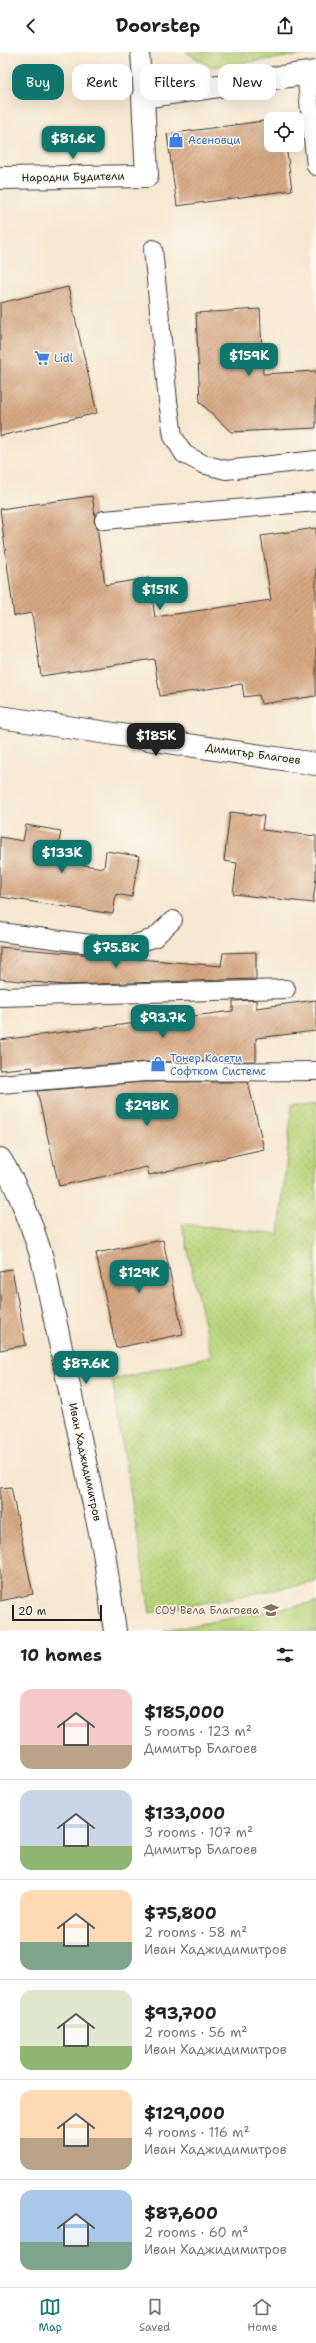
<!DOCTYPE html>
<html lang="en">
<head>
<meta charset="utf-8">
<style>
  body { margin:0; font-family:"Shantell Sans",sans-serif; background:#f2f2f2; color:#222; height:100vh; display:flex; flex-direction:column; font-size:15px; white-space:nowrap }
  * { box-sizing:border-box; margin:0 }
  p { font-size:13px; color:#767676 }
  .icon { flex:none; width:22px; height:22px; fill:none; stroke:currentColor; stroke-width:2; stroke-linecap:round; stroke-linejoin:round }
  .map { position:relative; height:1579px; overflow:hidden }
  .drawer { display:flex; flex-direction:column; background:#fff; flex:1 }
  .drawer>* { flex:none }
  .banner { position:absolute; left:12px; top:12px; width:292px; height:36px; display:flex; gap:8px }
  .tools { position:absolute; left:264px; top:60px; display:grid; gap:8px }
  .tools a { display:grid; place-items:center; width:40px; height:40px; border-radius:8px; background:#fff; box-shadow:0 4px 16px #0002; font-size:20px }
  .scale { position:absolute; left:12px; bottom:10px; width:90px; box-sizing:border-box; padding-left:4px; border:2px solid #1c1c1c; border-top:0; font-size:11px; line-height:14px; white-space:nowrap; color:#1c1c1c; -webkit-text-stroke:3px #fbf7ec; paint-order:stroke }
  .price { position:absolute; translate:-50% -34px; padding:0 9px; border-radius:8px; background:#0f766e; color:#fff; font-size:13px; line-height:26px; filter:drop-shadow(0 1px 2px #0008) }
  .price::after { content:''; position:absolute; left:50%; top:24px; width:12px; height:9px; margin-left:-6px; background:inherit; clip-path:polygon(0 0,100% 0,50% 100%) }
  .price.active { background:#222; color:#fff }
  ul { padding:0; list-style:none }
  li { display:flex; align-items:center; gap:12px; height:100px; padding:0 20px }
  li+li { border-top:1px solid #e0e0e0 }
  li span { display:grid; place-items:center; flex:none; width:112px; height:80px; border-radius:12px; color:#555 }
  li>.icon { margin-inline-start:auto }
  span .icon { width:48px; height:48px; fill:#fffc; stroke-width:1 }
  li b { font-size:17px }
  h2 { display:flex; justify-content:space-between; align-items:center; height:48px; padding:0 20px; font-size:17px }
  .chip { padding:0 14px; border-radius:12px; background:#fff; box-shadow:0 4px 16px #0002; font-size:14px; line-height:36px }
  .chip.active { background:#0f766e; color:#fff }
  header { display:flex; justify-content:space-between; align-items:center; height:52px; padding:0 20px; background:#fff; font-size:18px; font-weight:700 }
  .menu { display:flex; justify-content:space-around; align-items:center; height:56px; border-top:1px solid #e0e0e0; background:#fff; font-size:11px; color:#767676 }
  .menu a { display:grid; justify-items:center; gap:2px }
  .menu .active { color:#0f766e }
  .map>svg:first-child { display:block }
  .grass { fill:url(#grass-dots); stroke:#6a784b }
  .park { fill:url(#park-crowns); stroke:#6a784b }
  .garden { fill:#b8d47a; stroke:#6a784b }
  .building { fill:url(#building-hatch) }
  .lines { fill:none; stroke-linecap:round; stroke-linejoin:round }
  .lane-casing { stroke:#3d3a37; stroke-width:20 }
  .street-casing { stroke:#3d3a37; stroke-width:24 }
  .lane { stroke:#fff; stroke-width:18 }
  .street { stroke:#fff; stroke-width:22 }
  .labels { text-anchor:middle; dominant-baseline:central; stroke-width:3; stroke-linejoin:round; paint-order:stroke }
  .shop-label { font-size:11px; fill:#366cbe; stroke:#fbf7ec; text-anchor:start }
  .street-label { font-size:11px; fill:#1c1c1c; stroke:#fbf7ec }
  .education-label { font-size:11px; fill:#785e54; stroke:#fbf7ec; text-anchor:end }
</style>
</head>
<body>
<header><svg class="icon" aria-label="back" viewBox="0 0 24 24"><path d="M15 5l-7 7 7 7"/></svg>Doorstep<svg class="icon" aria-label="share" viewBox="0 0 24 24"><path d="M12 15V3M7 8l5-5 5 5M5 13v7h14v-7"/></svg></header>
<div class="map">
<svg width="316" height="1579" viewBox="0 0 316 1579">
  <defs>
    <pattern id="grass-dots" width="8" height="8" patternUnits="userSpaceOnUse"><rect width="8" height="8" fill="#b8d47a"/><path d="M2 2h.1M6 6h.1" fill="none" stroke="#9eb569" stroke-width="1.8" stroke-linecap="round"/></pattern>
    <pattern id="park-crowns" width="20" height="18" patternUnits="userSpaceOnUse"><rect width="20" height="18" fill="#b8d47a"/><path d="M2 6a3 3 0 1 1 6 0M12 15a3 3 0 1 1 6 0" fill="none" stroke="#9eb569"/></pattern>
    <pattern id="building-hatch" width="6" height="6" patternUnits="userSpaceOnUse"><rect width="6" height="6" fill="#d6a782"/><path d="M-1 1l2-2M0 6l6-6M5 7l2-2" fill="none" stroke="#b78f70"/></pattern>
  </defs>
  <rect width="100%" height="100%" fill="#fbf7ec"/>
  <filter id="ink" filterUnits="userSpaceOnUse"><feTurbulence type="fractalNoise" baseFrequency=".025" numOctaves="2"/><feDisplacementMap in="SourceGraphic" scale="8" xChannelSelector="R" yChannelSelector="G"/><feConvolveMatrix kernelMatrix="1 2 1 2 8 2 1 2 1" color-interpolation-filters="sRGB"/></filter>
  <filter id="wash" filterUnits="userSpaceOnUse"><feTurbulence type="fractalNoise" baseFrequency=".012" numOctaves="4" result="noise"/><feDisplacementMap in="SourceGraphic" scale="16" xChannelSelector="R" yChannelSelector="G"/><feGaussianBlur stdDeviation="0.9" result="paint"/><feColorMatrix in="noise" values="0 0 0 0 0 0 0 0 0 0 0 0 0 0 0 0 0 1.4 0 .05"/><feComposite in="paint" operator="in"/></filter>
  <g filter="url(#wash)">
    <rect width="100%" height="100%" fill="#f6e7d0"/>
    <path class="grass" d="M316,1048V1530L150,1561L112,1328L211,1304L182,1172L279,1182L292,1052Z"/>
    <path class="park" d="M186,0H316V1L211,15Z"/>
    <path class="garden" d="M316,1550V1579H164Z"/>
    <g id="blocks">
      <g class="building">
        <path d="M271,68V93H286L292,138L177,154L167,82Z"/>
        <path d="M68,235L97,361L0,384V251Z"/>
        <path d="M260,257L263,322L316,319V376L231,380L200,350L196,261Z"/>
        <path d="M92,444L95,463L94,469L97,475L105,533L149,526L155,565L271,548L261,484L316,476V644L261,652L259,643L244,645L242,632L160,644L154,607L41,624L32,561L14,564L0,457Z"/>
        <path d="M230,760L264,764L262,778L316,784V825L313,851L233,842L237,811L224,809Z"/>
        <path d="M26,773L61,779L56,809L104,816L106,799L139,804L132,845L116,842L113,862L0,845V785L23,789Z"/>
        <path d="M0,895L221,914L223,901L256,900V927L66,933L0,927Z"/>
        <path d="M256,948V956L316,948V979L256,986V1009L145,1010L33,1019L32,1015L0,1018V988L233,959V949Z"/>
        <path d="M145,1030H248L264,1097L149,1123L147,1115L59,1134L37,1039Z"/>
        <path d="M163,1188L183,1282L116,1296L96,1201Z"/>
        <path d="M12,1217L26,1293L0,1298V1219Z"/>
        <path d="M11,1435L33,1542L0,1549V1436Z"/>
      </g>
    </g>
  </g>
  <g filter="url(#ink)">
    <use href="#blocks" fill-opacity="0" stroke="#3d3a37" stroke-width="1"/>
    <g class="lines">
      <defs>
        <g id="lane">
          <path d="M140,0L143,45"/>
          <path d="M306,21L316,114"/>
          <path d="M153,197L168,349L173,384L184,402L203,412L226,418L316,408"/>
          <path d="M104,468L316,450"/>
          <path d="M0,880L121,896L154,886L173,868"/>
          <path d="M0,945L286,937"/>
          <path d="M0,1032L145,1020L316,1019"/>
        </g>
        <g id="street">
          <path d="M0,126L147,124L143,45L316,20"/>
          <path d="M0,665L316,712"/>
          <path d="M0,1107C20,1138 31,1171 42,1206L104,1500L115,1579"/>
        </g>
      </defs>
      <use href="#lane" class="lane-casing"/>
      <use href="#street" class="street-casing"/>
      <use href="#lane" class="lane"/>
      <use href="#street" class="street"/>
    </g>
  </g>
  <defs>
    <symbol id="shop-bare" viewBox="-9 -9 18 18"><path d="M-5-2.5h2.3a2.7 3.5 0 0 1 5.4 0H5L5.5 6h-11ZM-1.5-2.5h3a1.5 2.3 0 0 0-3 0Z" fill="#3f7fe0" stroke="#fbf7ec" stroke-width="2.5" paint-order="stroke"/></symbol>
    <symbol id="supermarket-bare" viewBox="-9 -9 18 18"><path d="M-6-5.5h2.5l.6 2H6L4.5 2H-2.5L-4.4-4H-6ZM-1.5 3.2a1.3 1.3 0 1 0 .1 0ZM3 3.2a1.3 1.3 0 1 0 .1 0Z" fill="#3f7fe0" stroke="#fbf7ec" stroke-width="2.5" paint-order="stroke"/></symbol>
    <symbol id="school-bare" viewBox="-9 -9 18 18"><path d="M0-5L7-2L0 1L-7-2ZM-4 1L0 2.5L4 1V4Q0 6-4 4Z" fill="#8d6e63" stroke="#fbf7ec" stroke-width="2.5" paint-order="stroke"/></symbol>
  </defs>
  <g fill-rule="evenodd">
    <use href="#shop-bare" x="165" y="77" width="22" height="22"/>
    <use href="#supermarket-bare" x="31" y="295" width="22" height="22"/>
    <use href="#shop-bare" x="147" y="1001" width="22" height="22"/>
    <use href="#school-bare" x="260" y="1547" width="22" height="22"/>
  </g>
  <g class="labels">
    <g class="shop-label">
      <text x="188" y="88">Асеновци</text>
      <text x="54" y="306">Lidl</text>
      <text x="170" y="1006">Тонер Касети<tspan x="170" dy="13">Софтком Системс</tspan></text>
    </g>
    <g class="street-label">
      <text transform="translate(73 125) rotate(-1)">Народни Будители</text>
      <text transform="translate(253 702) rotate(8)">Димитър Благоев</text>
      <text transform="translate(85 1410) rotate(78)">Иван Хаджидимитров</text>
    </g>
    <g class="education-label">
      <text x="259" y="1558">СОУ Вела Благоева</text>
    </g>
  </g>
</svg>
<div class="tools">
<a><svg class="icon" aria-label="locate" viewBox="0 0 24 24"><circle cx="12" cy="12" r="6"/><path d="M12 2v4M12 18v4M2 12h4M18 12h4"/></svg></a>
</div>
<div class="scale">20 m</div>
<b class="price" style="left:73px;top:108px">$81.6K</b>
<b class="price" style="left:249px;top:325px">$159K</b>
<b class="price" style="left:160px;top:559px">$151K</b>
<b class="price active" style="left:156px;top:705px">$185K</b>
<b class="price" style="left:62px;top:822px">$133K</b>
<b class="price" style="left:116px;top:917px">$75.8K</b>
<b class="price" style="left:163px;top:987px">$93.7K</b>
<b class="price" style="left:147px;top:1075px">$298K</b>
<b class="price" style="left:139px;top:1242px">$129K</b>
<b class="price" style="left:86px;top:1333px">$87.6K</b>
<div class="banner">
<a class="chip active">Buy</a>
<a class="chip">Rent</a>
<a class="chip">Filters</a>
<a class="chip">New</a>
</div>
</div>
<section class="drawer">
<h2>10 homes<svg class="icon" aria-label="filters" viewBox="0 0 24 24"><path d="M4 7h16M4 17h16"/><circle cx="9" cy="7" r="2"/><circle cx="15" cy="17" r="2"/></svg></h2>
<ul>
<li><span style="background:linear-gradient(#f6c9c9 70%,#b9a48a 0)"><svg class="icon" aria-label="home" viewBox="0 0 24 24"><path d="M3 11l9-7 9 7M6 9v11h12V9"/></svg></span><div><b>$185,000</b><p>5 rooms · 123 m²</p><p>Димитър Благоев</p></div></li>
<li><span style="background:linear-gradient(#c9d6e8 70%,#8fb573 0)"><svg class="icon" aria-label="home" viewBox="0 0 24 24"><path d="M3 11l9-7 9 7M6 9v11h12V9"/></svg></span><div><b>$133,000</b><p>3 rooms · 107 m²</p><p>Димитър Благоев</p></div></li>
<li><span style="background:linear-gradient(#ffd9b3 65%,#7fa58c 0)"><svg class="icon" aria-label="home" viewBox="0 0 24 24"><path d="M3 11l9-7 9 7M6 9v11h12V9"/></svg></span><div><b>$75,800</b><p>2 rooms · 58 m²</p><p>Иван Хаджидимитров</p></div></li>
<li><span style="background:linear-gradient(#dfe7d0 70%,#8fb573 0)"><svg class="icon" aria-label="home" viewBox="0 0 24 24"><path d="M3 11l9-7 9 7M6 9v11h12V9"/></svg></span><div><b>$93,700</b><p>2 rooms · 56 m²</p><p>Иван Хаджидимитров</p></div></li>
<li><span style="background:linear-gradient(#ffd9b3 60%,#b9a48a 0)"><svg class="icon" aria-label="home" viewBox="0 0 24 24"><path d="M3 11l9-7 9 7M6 9v11h12V9"/></svg></span><div><b>$129,000</b><p>4 rooms · 116 m²</p><p>Иван Хаджидимитров</p></div></li>
<li><span style="background:linear-gradient(#a9c7e8 65%,#7fa58c 0)"><svg class="icon" aria-label="home" viewBox="0 0 24 24"><path d="M3 11l9-7 9 7M6 9v11h12V9"/></svg></span><div><b>$87,600</b><p>2 rooms · 60 m²</p><p>Иван Хаджидимитров</p></div></li>
</ul>
</section>
<nav class="menu">
<a class="active"><svg class="icon" aria-label="map" viewBox="0 0 24 24"><path d="M3 6l6-2 6 2 6-2v14l-6 2-6-2-6 2zM9 4v14M15 6v14"/></svg>Map</a>
<a><svg class="icon" aria-label="saved" viewBox="0 0 24 24"><path d="M7 4h10v16l-5-4-5 4z"/></svg>Saved</a>
<a><svg class="icon" aria-label="home" viewBox="0 0 24 24"><path d="M3 11l9-7 9 7M6 9v11h12V9"/></svg>Home</a>
</nav>
</body>
</html>
